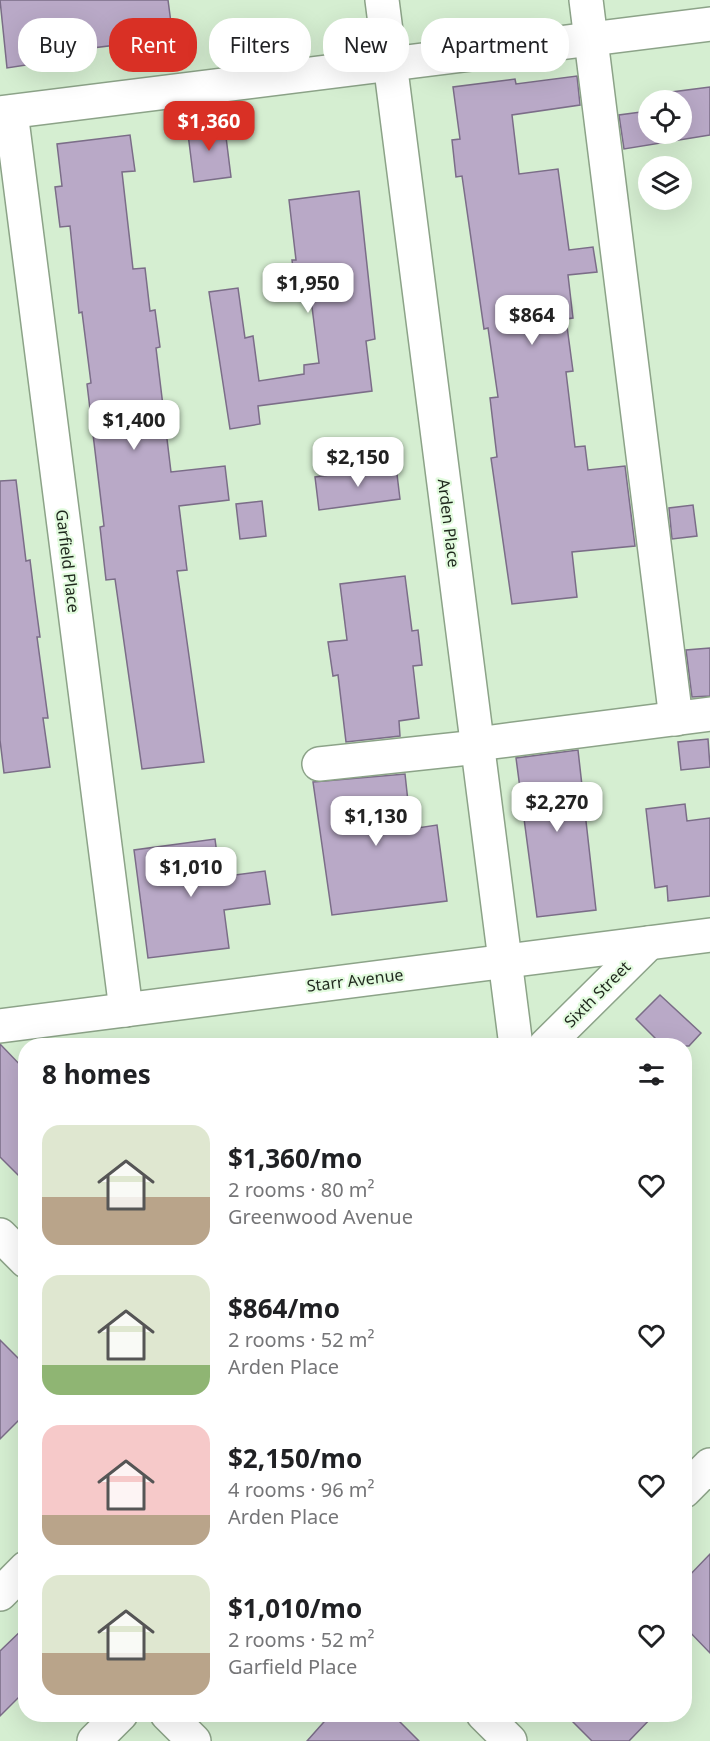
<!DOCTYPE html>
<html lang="en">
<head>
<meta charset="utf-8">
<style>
  body { margin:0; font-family:"Noto Sans",sans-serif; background:#f6f6f6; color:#202124; height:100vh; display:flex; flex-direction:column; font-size:22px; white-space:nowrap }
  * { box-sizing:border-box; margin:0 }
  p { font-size:20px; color:#757577 }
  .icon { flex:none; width:33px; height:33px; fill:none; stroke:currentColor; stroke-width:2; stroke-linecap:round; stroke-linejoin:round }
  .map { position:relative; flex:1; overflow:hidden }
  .side { position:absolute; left:18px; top:1038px; width:674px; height:684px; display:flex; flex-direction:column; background:#fff; border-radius:24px; box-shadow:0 6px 24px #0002 }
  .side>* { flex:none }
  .banner { position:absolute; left:18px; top:18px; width:675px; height:54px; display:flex; gap:12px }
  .controls { position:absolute; left:638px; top:90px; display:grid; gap:12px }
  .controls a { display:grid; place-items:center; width:54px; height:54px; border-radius:50%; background:#fff; box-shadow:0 6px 24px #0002; font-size:30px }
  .price { position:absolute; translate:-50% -51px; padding:0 14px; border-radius:12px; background:#fff; color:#222; font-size:20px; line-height:39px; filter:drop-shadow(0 2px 3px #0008) }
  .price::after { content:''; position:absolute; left:50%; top:36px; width:18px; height:14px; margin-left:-9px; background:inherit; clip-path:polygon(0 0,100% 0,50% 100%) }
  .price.selected { background:#d93025; color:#fff }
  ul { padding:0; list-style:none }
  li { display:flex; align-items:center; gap:18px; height:150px; padding:0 24px }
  li span { display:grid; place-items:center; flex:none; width:168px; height:120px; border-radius:18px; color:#555 }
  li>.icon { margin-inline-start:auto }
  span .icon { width:72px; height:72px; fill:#fffc; stroke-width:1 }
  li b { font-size:26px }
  h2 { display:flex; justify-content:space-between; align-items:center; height:72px; padding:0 24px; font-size:26px }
  .chip { padding:0 21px; border-radius:24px; background:#fff; box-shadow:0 6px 24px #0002; font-size:21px; line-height:54px }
  .chip.selected { background:#d93025; color:#fff }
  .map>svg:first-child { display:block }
  .building { fill:#b9a9c7; stroke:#7b6d88; stroke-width:1.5 }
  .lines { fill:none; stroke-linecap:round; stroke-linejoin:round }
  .minor-casing { stroke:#8ca388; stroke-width:36 }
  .major-casing { stroke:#8ca388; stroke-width:36 }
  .minor { stroke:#fff; stroke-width:33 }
  .major { stroke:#fff; stroke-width:33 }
  .labels { text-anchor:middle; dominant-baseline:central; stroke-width:4.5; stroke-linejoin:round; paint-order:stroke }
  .street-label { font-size:16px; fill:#1f281d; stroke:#e2fbde }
</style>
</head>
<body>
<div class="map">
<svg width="710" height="1741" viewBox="0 0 710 1741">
  <rect width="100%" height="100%" fill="#d5eed1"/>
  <g class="building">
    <path d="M0,0H168L173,38L44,54L45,62L7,68Z"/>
    <path d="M577,76L580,105L512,115L519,174L558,169L569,250L593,247L597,272L568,275L573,318L566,319L573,371L566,372L575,447L585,446L588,470L625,466L635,546L572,552L577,597L512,604L491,458L497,457L490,398L498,397L488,328L484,329L462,176L456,177L452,140L460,139L453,87L515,79L516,84Z"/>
    <path d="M710,87V135L624,149L619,115L648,111V134H681V100H665L664,93Z"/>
    <path d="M224,121L231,177L194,182L187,126Z"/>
    <path d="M130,135L135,171L122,172L133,269L145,268L150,311L155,310L160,347L156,348L171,472L225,466L229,500L179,506L187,570L177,571L204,762L142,769L115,579L106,580L100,527L104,526L87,384L91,383L82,312L79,313L70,226L60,227L55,187L62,186L57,144Z"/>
    <path d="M359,191L375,339L366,341L372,391L258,406L260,424L230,429L209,292L238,288L245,338L253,336L259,381L304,374V365L319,363L311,299L297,301L292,260H296L289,200Z"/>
    <path d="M396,466L400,499L319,510L315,477Z"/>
    <path d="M16,480L26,561L30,560L35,600L40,637H37L48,718H43L50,767L4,773L0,740V481Z"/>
    <path d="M262,501L266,536L240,539L236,504Z"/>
    <path d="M693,505L697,536L672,539L669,508Z"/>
    <path d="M405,576L412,631L418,630L422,665L413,666L419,718L399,721L400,736L346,742L338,675L333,676L328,642L347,640L340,584Z"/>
    <path d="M710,648V696L692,697L686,650Z"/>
    <path d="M708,739L710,767L681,770L678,742Z"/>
    <path d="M578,750L596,910L537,917L516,758Z"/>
    <path d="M405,774L411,829L437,825L447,901L332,915L313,782Z"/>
    <path d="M685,804L687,821L710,818V896L668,901L667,886L655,888L646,809Z"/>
    <path d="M215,839L220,877L265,871L270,904L224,910L229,948L148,958L134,850Z"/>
    <path d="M660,995L701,1033L689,1046H663L636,1019Z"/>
    <path d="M0,1044L26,1071V1183L0,1157Z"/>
    <path d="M0,1340L26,1366V1413L0,1439Z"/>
    <path d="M710,1554V1653L684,1626V1581Z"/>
    <path d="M26,1626V1690L0,1716V1651Z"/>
    <path d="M331,1714H392L419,1741H307Z"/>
    <path d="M565,1714H655L629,1741H592Z"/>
  </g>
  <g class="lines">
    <defs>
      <g id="minor">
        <path d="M382,0L516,1046"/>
        <path d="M586,0L676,719"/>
        <path d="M11,112L126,1010"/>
        <path d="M0,113L710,24"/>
        <path d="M477,744L710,714"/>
        <path d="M319,764L478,747"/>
        <path d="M545,1046L649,943"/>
        <path d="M0,1235L26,1261"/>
        <path d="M684,1491L710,1465"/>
        <path d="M0,1594L26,1568"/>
        <path d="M167,1714L194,1741"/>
        <path d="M483,1714L510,1741"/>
        <path d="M94,1741L121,1714"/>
      </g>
      <path id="major" d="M0,1026L710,935"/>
    </defs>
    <use href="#minor" class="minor-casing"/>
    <use href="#major" class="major-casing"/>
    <use href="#minor" class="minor"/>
    <use href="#major" class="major"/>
  </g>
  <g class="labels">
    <g class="street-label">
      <text transform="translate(449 523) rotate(83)">Arden Place</text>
      <text transform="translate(68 561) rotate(83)">Garfield Place</text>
      <text transform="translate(355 980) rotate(-7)">Starr Avenue</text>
      <text transform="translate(597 994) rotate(-45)">Sixth Street</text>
    </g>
  </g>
</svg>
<div class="controls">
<a><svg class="icon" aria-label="locate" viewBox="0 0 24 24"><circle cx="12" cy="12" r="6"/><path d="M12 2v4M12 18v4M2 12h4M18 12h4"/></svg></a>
<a><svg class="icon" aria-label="layers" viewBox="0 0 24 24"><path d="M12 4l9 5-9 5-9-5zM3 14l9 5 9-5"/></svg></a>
</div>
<b class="price selected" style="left:209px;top:152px">$1,360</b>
<b class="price" style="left:308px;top:314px">$1,950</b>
<b class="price" style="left:532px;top:346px">$864</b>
<b class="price" style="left:134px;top:451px">$1,400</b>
<b class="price" style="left:358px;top:488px">$2,150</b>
<b class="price" style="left:557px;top:833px">$2,270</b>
<b class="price" style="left:376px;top:847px">$1,130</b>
<b class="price" style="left:191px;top:898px">$1,010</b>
<div class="banner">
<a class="chip">Buy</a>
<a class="chip selected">Rent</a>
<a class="chip">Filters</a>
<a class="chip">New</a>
<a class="chip">Apartment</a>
</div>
<section class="side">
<h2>8 homes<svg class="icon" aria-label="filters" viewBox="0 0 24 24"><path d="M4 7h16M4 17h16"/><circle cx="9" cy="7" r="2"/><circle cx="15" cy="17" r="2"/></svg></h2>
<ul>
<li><span style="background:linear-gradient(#dfe7d0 60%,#b9a48a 0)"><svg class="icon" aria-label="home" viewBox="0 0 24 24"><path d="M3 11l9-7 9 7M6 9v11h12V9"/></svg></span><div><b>$1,360/mo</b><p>2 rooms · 80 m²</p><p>Greenwood Avenue</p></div><svg class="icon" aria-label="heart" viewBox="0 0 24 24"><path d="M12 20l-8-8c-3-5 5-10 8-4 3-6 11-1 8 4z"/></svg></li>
<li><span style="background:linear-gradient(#dfe7d0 75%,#8fb573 0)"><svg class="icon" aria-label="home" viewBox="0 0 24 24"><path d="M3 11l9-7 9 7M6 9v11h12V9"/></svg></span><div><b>$864/mo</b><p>2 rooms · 52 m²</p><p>Arden Place</p></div><svg class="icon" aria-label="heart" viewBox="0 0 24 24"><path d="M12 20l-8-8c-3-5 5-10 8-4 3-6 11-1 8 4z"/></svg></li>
<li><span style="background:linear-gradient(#f6c9c9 75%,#b9a48a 0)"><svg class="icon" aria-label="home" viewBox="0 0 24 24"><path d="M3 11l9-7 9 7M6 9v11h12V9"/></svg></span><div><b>$2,150/mo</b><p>4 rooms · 96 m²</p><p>Arden Place</p></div><svg class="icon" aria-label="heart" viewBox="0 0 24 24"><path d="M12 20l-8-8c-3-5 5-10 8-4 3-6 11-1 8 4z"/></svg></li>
<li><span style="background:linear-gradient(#dfe7d0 65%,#b9a48a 0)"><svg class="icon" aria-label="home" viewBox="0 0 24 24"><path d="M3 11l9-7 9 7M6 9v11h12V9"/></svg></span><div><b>$1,010/mo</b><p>2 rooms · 52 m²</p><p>Garfield Place</p></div><svg class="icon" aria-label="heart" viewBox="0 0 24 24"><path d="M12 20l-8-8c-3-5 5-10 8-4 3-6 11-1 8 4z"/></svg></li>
</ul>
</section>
</div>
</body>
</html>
